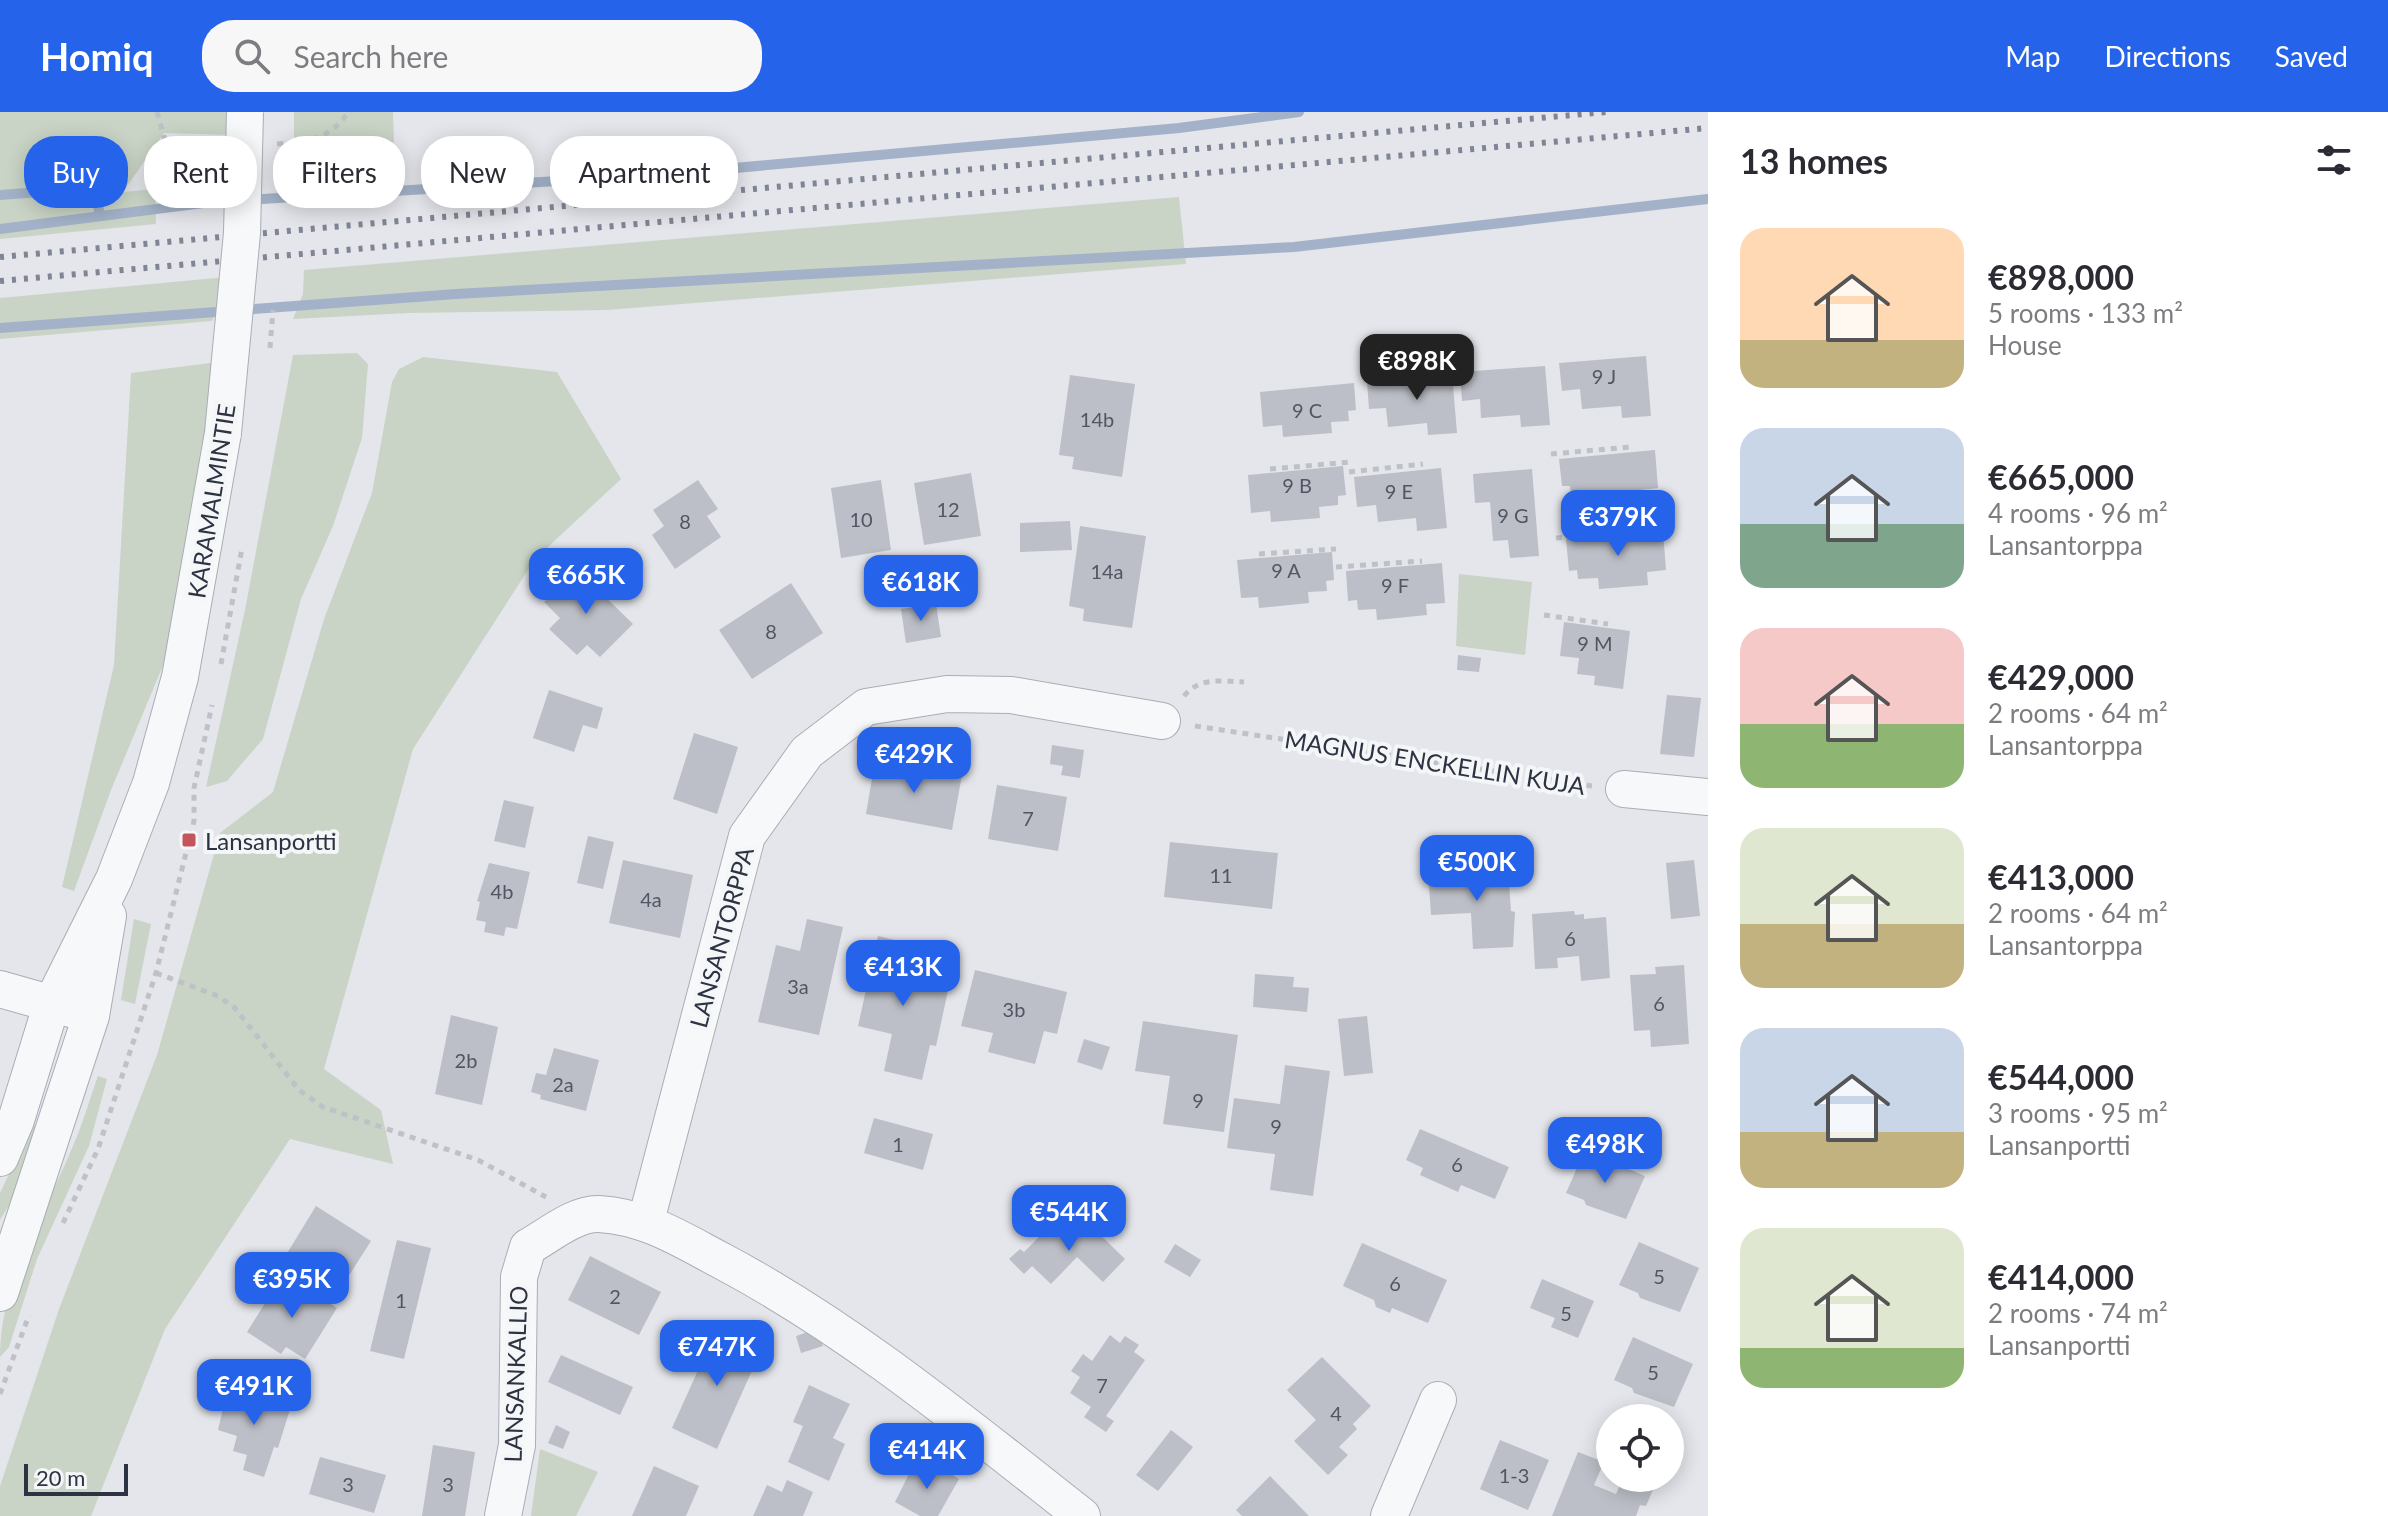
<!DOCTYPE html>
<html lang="en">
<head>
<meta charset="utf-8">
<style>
  body { margin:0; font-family:Lato,sans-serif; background:#f7f7f7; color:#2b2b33; height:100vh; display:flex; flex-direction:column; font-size:30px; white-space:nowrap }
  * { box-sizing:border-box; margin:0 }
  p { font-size:26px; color:#7c7c81 }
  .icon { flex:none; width:44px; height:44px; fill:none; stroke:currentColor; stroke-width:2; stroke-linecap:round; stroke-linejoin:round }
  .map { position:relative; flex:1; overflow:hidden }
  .panel { display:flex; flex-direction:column; background:#fff; width:680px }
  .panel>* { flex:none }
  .top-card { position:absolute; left:24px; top:24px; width:760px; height:72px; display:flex; gap:16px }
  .fabs { position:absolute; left:1596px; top:1292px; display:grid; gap:16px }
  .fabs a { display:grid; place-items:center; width:88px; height:88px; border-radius:50%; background:#fff; box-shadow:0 4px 20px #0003; font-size:40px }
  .scale { position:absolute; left:24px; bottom:20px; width:104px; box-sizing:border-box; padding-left:8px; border:4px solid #2d3342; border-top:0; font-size:22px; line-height:28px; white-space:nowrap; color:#2d3342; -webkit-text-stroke:6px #f4f6f8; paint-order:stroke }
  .price { position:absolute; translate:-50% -68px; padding:0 18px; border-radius:16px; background:#2563eb; color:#fff; font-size:26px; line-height:52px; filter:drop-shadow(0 2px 4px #0008) }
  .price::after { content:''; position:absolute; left:50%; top:48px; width:24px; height:18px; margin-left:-12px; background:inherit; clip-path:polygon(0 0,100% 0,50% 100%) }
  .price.on { background:#222; color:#fff }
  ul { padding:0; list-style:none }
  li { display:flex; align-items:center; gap:24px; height:200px; padding:0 32px }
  li span { display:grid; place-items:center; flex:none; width:224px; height:160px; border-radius:24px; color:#555 }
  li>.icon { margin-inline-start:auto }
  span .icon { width:96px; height:96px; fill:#fffc; stroke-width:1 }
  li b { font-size:34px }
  h2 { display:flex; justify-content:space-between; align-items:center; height:96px; padding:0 32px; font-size:34px }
  .pill { padding:0 28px; border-radius:32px; background:#fff; box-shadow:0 4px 20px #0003; font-size:28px; line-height:72px }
  .pill.on { background:#2563eb; color:#fff }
  header { display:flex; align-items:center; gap:48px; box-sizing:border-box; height:112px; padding:0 40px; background:#2563eb; color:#fff }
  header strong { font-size:38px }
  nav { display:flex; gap:44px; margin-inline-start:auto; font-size:28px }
  .search { width:560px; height:72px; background:#f7f7f7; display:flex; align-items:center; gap:20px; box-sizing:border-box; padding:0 28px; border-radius:32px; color:#7c7c81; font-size:30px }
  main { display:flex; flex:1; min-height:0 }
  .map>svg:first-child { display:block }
  .green { fill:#c9d4c6 }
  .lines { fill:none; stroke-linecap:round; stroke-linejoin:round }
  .stream { stroke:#a3b2c8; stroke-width:10 }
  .building { fill:#bcbfc7 }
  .minor-casing { stroke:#a9adb5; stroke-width:38 }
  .path { stroke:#bec1c6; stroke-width:5; stroke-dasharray:6 6; stroke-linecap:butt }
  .minor { stroke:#f7f8f9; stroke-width:36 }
  .rail { stroke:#7f8594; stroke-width:6; stroke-dasharray:4 8; stroke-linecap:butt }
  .minor-bridge-casing { stroke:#a9adb5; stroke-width:38; stroke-linecap:butt }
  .path-bridge { stroke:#bec1c6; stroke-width:5; stroke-dasharray:6 6; stroke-linecap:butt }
  .minor-bridge { stroke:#f7f8f9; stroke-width:36 }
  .poi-dot { fill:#c5555d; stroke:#f4f6f8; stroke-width:3 }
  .labels { text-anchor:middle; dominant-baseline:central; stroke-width:8; stroke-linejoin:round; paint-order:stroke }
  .number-label { font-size:20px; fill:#515663 }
  .street-label { font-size:24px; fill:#2d3342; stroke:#f4f6f8 }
  .poi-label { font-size:24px; fill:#2d3342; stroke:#f4f6f8; text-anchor:start }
</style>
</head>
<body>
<header>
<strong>Homiq</strong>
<div class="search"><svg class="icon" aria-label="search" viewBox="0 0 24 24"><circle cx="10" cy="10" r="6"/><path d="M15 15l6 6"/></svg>Search here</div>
<nav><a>Map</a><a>Directions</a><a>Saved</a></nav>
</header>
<main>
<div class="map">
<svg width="1708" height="1404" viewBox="0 0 1708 1404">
  <rect width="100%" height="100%" fill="#e4e6eb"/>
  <g class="green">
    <path d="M0,0H235V23L164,21L123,80L155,77L156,112L0,127Z"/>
    <path d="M294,0H393L394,30L294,38Z"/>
    <path d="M1179,85L1186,152L607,198L409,201L293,207L303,182L304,158Z"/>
    <path d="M227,165V177L212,209L0,227V186Z"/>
    <path d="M357,241L368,252L362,326L333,414L301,487L263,627L227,669L206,675L245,498L293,243Z"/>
    <path d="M423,245L557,260L621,367L535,447L413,637L324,957L381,998L393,1052L290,1027L165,1217L91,1404H0V1374L59,1197L157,943L220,721L273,680L324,507L372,381L392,270L399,257Z"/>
    <path d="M218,250L169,539L111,678L74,779L62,775L114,553L131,261Z"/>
    <path d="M1459,462L1532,470L1525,543L1456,534Z"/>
    <path d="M134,807L151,812L135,892L121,888Z"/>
    <path d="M98,964L107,967L89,1034L37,1147L9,1235L0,1245C0,1166 47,1100 75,1029C84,1008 90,986 98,964Z"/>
    <path d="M33,1012L38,1015L16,1082L0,1108V1081Z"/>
    <path d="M540,1337L598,1360L576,1404H531Z"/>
  </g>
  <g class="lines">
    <g class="stream">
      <path d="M0,83L93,76L100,102"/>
      <path d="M0,117L211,90L657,63L1179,16L1299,0"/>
      <path d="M0,216L456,182L1294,135L1708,87"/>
    </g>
  </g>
  <g class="building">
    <path d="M1646,244L1651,304L1622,306L1621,294L1582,297L1580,277L1562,279L1559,251Z"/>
    <path d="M1545,254L1550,313L1521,315L1520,303L1481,306L1480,287L1462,289L1460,260Z"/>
    <path d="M1452,261L1457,321L1428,323L1427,311L1388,315L1386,296L1369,297L1367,269Z"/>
    <path d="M1070,263L1135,272L1122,365L1072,357L1074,345L1059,343Z"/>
    <path d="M1354,271L1356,298L1348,299L1349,309L1331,310L1332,321L1283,325L1282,313L1263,315L1260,280Z"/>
    <path d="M1655,338L1658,376L1639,378L1640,389L1591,393L1590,381L1571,383L1570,374H1562L1559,347Z"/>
    <path d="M1343,354L1346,383L1338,384V393L1319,395L1320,406L1271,410L1270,399L1251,401L1248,363Z"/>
    <path d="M1441,356L1447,416L1417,419L1416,406L1378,410L1376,393L1357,395L1354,365Z"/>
    <path d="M1532,357L1539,444L1510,446L1508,428L1493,429L1490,390L1475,391L1473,362Z"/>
    <path d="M971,361L981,424L924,433L914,371Z"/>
    <path d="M698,368L718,397L707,404L721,425L675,457L652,423L664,414L653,398Z"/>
    <path d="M881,368L891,438L841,446L831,376Z"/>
    <path d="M1070,409L1072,438L1020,440V411Z"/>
    <path d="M1080,414L1146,424L1132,516L1083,509L1084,497L1069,494Z"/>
    <path d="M1663,419L1666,458L1647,460L1648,473L1599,477L1598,466L1578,467L1577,458L1569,459L1566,427Z"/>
    <path d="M1332,440L1334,468L1326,469L1327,479L1308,480L1309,491L1259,496L1258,485L1241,486L1237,448Z"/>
    <path d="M1442,451L1445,491L1426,492L1427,503L1377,508L1376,497L1358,498L1357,488L1348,489L1346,459Z"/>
    <path d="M577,457L633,512L600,545L587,533L577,543L549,517L560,506L544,490Z"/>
    <path d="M791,471L823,521L752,567L719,518Z"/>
    <path d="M936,492L941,525L906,531L901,497Z"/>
    <path d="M1564,510L1630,519L1623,577L1594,573L1595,564L1577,562L1579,546L1560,544Z"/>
    <path d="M1458,543L1481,546L1479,560L1457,558Z"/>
    <path d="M549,578L603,596L597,617L583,613L574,640L533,626Z"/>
    <path d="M1667,583L1701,586L1694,645L1660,642Z"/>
    <path d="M694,621L738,635L717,702L673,687Z"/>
    <path d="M1052,633L1084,638L1080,666L1061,663L1063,654L1050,652Z"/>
    <path d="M875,649L962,663L952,718L866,702Z"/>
    <path d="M997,673L1067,685L1058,739L988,727Z"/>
    <path d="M504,688L534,695L525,736L494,729Z"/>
    <path d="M588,724L614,730L603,777L577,771Z"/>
    <path d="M1170,730L1278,741L1272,797L1164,785Z"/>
    <path d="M623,748L693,763L680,826L609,811Z"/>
    <path d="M1694,748L1700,804L1671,807L1666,751Z"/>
    <path d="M489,751L530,760L517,817L506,815L504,824L484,820L486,810L476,808L480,790L477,789Z"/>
    <path d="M1508,755L1511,799L1515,800L1513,835L1473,837L1471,801L1431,803L1428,760L1471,757V762H1484V756Z"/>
    <path d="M1574,799L1575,803L1584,802V807L1606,805L1610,866L1581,869L1579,844L1557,846L1558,856L1535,857L1532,802Z"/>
    <path d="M807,807L843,815L819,923L758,910L776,833L800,839Z"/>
    <path d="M878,824L916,833L908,869L917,871L918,867L949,874L936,934L930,933L922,968L884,959L892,922L858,914Z"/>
    <path d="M1684,853L1689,932L1651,935L1650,918L1634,919L1630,863L1656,862L1655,855Z"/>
    <path d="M975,858L1067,880L1057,922L1044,919L1035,952L988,940L993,921L961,914Z"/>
    <path d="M1255,862L1294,865L1293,875L1309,876L1307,900L1253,895Z"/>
    <path d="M451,903L498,915L482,993L435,982Z"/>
    <path d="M1367,904L1373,961L1344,964L1338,907Z"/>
    <path d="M1143,909L1238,923L1224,1020L1163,1012L1170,964L1135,959Z"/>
    <path d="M1084,927L1110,935L1102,958L1077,950Z"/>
    <path d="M554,936L599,948L586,999L540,987L541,983L531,980L536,961L546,963Z"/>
    <path d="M1285,953L1330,959L1313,1084L1270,1078L1275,1042L1227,1036L1234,986L1280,992Z"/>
    <path d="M874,1006L933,1022L923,1058L864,1041Z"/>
    <path d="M1420,1017L1509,1055L1495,1087L1461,1073L1458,1080L1420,1063L1423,1056L1406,1048Z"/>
    <path d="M1585,1038L1645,1064L1626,1107L1586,1093L1584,1088L1566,1081Z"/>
    <path d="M316,1094L371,1129L334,1187L289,1159L296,1149L286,1143Z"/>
    <path d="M1081,1104L1125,1147L1103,1170L1077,1145L1051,1172L1032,1154L1024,1162L1009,1147L1020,1137L1024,1140L1049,1115L1059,1126Z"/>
    <path d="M397,1128L431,1136L404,1247L370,1239Z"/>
    <path d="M1639,1130L1699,1156L1680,1200L1640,1186L1638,1181L1619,1173Z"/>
    <path d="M1362,1131L1447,1168L1428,1211L1392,1196L1390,1201L1376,1195L1374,1188L1343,1174Z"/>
    <path d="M1175,1132L1201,1148L1190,1165L1164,1150Z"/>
    <path d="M590,1144L661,1180L639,1223L568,1188Z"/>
    <path d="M1542,1167L1594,1189L1578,1226L1551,1215L1555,1206L1530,1196Z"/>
    <path d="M294,1168L337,1196L305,1247L286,1235L281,1242L247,1220L277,1172L287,1178Z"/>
    <path d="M717,1216L762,1236L717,1337L672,1316Z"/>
    <path d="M817,1217L823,1234L801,1241L796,1224Z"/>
    <path d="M1110,1223L1120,1231L1125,1224L1139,1233L1134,1240L1145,1248L1106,1304L1114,1309L1106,1320L1084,1305L1091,1295L1070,1281L1080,1265L1071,1259L1083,1242L1092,1249Z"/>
    <path d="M1633,1225L1693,1252L1674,1295L1634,1281L1632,1276L1614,1268Z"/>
    <path d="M561,1243L633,1275L620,1303L548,1270Z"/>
    <path d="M1322,1245L1371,1294L1353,1312L1357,1317L1339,1335L1348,1343L1328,1363L1294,1329L1316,1308L1287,1278Z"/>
    <path d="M809,1273L850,1292L833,1326L845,1332L829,1369L788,1350L803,1314L793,1310Z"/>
    <path d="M228,1275L291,1294L278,1336L274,1335L264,1365L243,1358L247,1343L233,1339L237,1324L218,1318Z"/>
    <path d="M556,1313L570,1320L563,1337L548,1331Z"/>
    <path d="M1171,1318L1193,1335L1158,1379L1136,1363Z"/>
    <path d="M1500,1328L1549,1348L1528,1398L1480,1377Z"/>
    <path d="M433,1333L475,1340L465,1404H422Z"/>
    <path d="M1578,1340L1604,1350L1594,1373L1616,1382L1623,1366H1658L1646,1394L1640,1393L1636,1404H1552Z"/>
    <path d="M320,1345L386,1363L374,1401L309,1382Z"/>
    <path d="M935,1352L959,1367L938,1404H920L895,1390L913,1354L928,1362Z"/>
    <path d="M654,1354L699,1374L686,1404H632Z"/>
    <path d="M1270,1364L1309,1404H1242L1236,1398Z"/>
    <path d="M787,1368L813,1380L803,1404H753L767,1373L782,1380Z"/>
  </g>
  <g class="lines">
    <defs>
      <g id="minor">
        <path d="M1624,677L1708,685"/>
        <path d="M0,877L74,898"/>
        <path d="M0,1046L16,1008L52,891L114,767L151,671L180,565L223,321"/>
        <path d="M646,1109L747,724L807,640L866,595L947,582L1011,583L1162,609"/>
        <path d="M0,1181L91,904L108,804"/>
        <path d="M503,1404L517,1333L519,1165L528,1135C548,1124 575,1101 599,1102C647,1105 680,1127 722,1149C852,1218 966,1313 1082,1404"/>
        <path d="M1389,1404L1438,1288"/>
      </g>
    </defs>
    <use href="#minor" class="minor-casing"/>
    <g class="path">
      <path d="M157,0L168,39L211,37"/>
      <path d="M277,32C307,30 331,27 348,0"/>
      <path d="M1551,342L1630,335"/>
      <path d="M1270,357L1351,350"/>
      <path d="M1349,360L1423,352"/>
      <path d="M1556,426L1637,418"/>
      <path d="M1259,442L1336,437"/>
      <path d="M1336,455L1422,449"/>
      <path d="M1544,503L1608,512"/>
      <path d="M221,552L242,436"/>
      <path d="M1184,584C1199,565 1221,569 1244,570"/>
      <path d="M1195,614L1592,674"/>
      <path d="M156,861L218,884L235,896L299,978L323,995L478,1048L546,1085"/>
      <path d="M63,1111L98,1037L156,861L194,709V676L212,593"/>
      <path d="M0,1282L29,1203"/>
    </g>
    <use href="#minor" class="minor"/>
    <g class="rail">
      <path d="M0,145L1606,0"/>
      <path d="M0,169L1708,16"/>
    </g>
    <defs>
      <path id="minor-bridge" d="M223,321L242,121L245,0"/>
    </defs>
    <use href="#minor-bridge" class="minor-bridge-casing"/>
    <path class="path-bridge" d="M270,236L273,198"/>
    <use href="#minor-bridge" class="minor-bridge"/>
  </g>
  <rect class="poi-dot" x="181" y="720" width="16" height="16" rx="4"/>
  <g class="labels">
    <g class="number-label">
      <text x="1604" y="264">9 J</text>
      <text x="1307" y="298">9 C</text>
      <text x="1097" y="307">14b</text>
      <text x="1297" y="373">9 B</text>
      <text x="1399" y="379">9 E</text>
      <text x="948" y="397">12</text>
      <text x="1513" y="403">9 G</text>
      <text x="861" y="407">10</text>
      <text x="685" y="409">8</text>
      <text x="1286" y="458">9 A</text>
      <text x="1107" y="459">14a</text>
      <text x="1395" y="473">9 F</text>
      <text x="771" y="519">8</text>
      <text x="1595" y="531">9 M</text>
      <text x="1028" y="706">7</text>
      <text x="1221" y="763">11</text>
      <text x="502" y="779">4b</text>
      <text x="651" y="787">4a</text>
      <text x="1570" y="826">6</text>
      <text x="798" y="874">3a</text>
      <text x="1659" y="891">6</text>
      <text x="1014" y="897">3b</text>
      <text x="466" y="948">2b</text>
      <text x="563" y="972">2a</text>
      <text x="1198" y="988">9</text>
      <text x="1276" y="1014">9</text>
      <text x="898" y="1032">1</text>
      <text x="1457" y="1052">6</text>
      <text x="1659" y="1164">5</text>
      <text x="1395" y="1171">6</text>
      <text x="615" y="1184">2</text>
      <text x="401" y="1188">1</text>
      <text x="1566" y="1201">5</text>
      <text x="1653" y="1260">5</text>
      <text x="1102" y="1273">7</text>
      <text x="1336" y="1301">4</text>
      <text x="1514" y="1363">1-3</text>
      <text x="348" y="1372">3</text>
      <text x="448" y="1372">3</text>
    </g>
    <g class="street-label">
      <text transform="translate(211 389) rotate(-81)">KARAMALMINTIE</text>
      <text transform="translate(1435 650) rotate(9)">MAGNUS ENCKELLIN KUJA</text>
      <text transform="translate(721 825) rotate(-75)">LANSANTORPPA</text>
      <text transform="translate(515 1262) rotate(-88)">LANSANKALLIO</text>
    </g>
    <g class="poi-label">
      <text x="205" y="728">Lansanportti</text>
    </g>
  </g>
</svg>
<div class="fabs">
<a><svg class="icon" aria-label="locate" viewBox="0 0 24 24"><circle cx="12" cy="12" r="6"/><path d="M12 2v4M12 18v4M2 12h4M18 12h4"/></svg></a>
</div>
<div class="scale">20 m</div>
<b class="price on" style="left:1417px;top:290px">€898K</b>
<b class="price" style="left:1618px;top:446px">€379K</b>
<b class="price" style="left:586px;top:504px">€665K</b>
<b class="price" style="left:921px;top:511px">€618K</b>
<b class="price" style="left:914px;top:683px">€429K</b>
<b class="price" style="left:1477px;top:791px">€500K</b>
<b class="price" style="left:903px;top:896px">€413K</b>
<b class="price" style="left:1605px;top:1073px">€498K</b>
<b class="price" style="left:1069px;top:1141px">€544K</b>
<b class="price" style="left:292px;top:1208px">€395K</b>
<b class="price" style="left:717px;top:1276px">€747K</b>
<b class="price" style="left:254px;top:1315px">€491K</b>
<b class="price" style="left:927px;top:1379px">€414K</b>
<div class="top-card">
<a class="pill on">Buy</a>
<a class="pill">Rent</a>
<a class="pill">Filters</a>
<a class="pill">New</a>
<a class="pill">Apartment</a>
</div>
</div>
<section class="panel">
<h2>13 homes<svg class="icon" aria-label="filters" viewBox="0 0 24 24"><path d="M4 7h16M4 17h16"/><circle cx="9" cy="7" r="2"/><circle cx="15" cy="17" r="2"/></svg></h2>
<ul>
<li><span style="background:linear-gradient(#ffd9b3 70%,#c2b280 0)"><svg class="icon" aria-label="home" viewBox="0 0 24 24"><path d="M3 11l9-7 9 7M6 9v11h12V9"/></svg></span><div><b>€898,000</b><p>5 rooms · 133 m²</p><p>House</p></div></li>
<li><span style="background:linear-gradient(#c9d6e8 60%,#7fa58c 0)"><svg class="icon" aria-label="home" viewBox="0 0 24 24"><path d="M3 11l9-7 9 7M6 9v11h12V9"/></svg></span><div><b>€665,000</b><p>4 rooms · 96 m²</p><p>Lansantorppa</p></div></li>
<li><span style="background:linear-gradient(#f6c9c9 60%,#8fb573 0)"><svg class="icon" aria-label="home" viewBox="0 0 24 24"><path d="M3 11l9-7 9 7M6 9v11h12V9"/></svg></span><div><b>€429,000</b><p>2 rooms · 64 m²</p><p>Lansantorppa</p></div></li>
<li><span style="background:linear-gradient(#dfe7d0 60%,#c2b280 0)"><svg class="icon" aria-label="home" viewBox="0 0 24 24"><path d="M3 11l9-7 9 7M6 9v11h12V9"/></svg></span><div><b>€413,000</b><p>2 rooms · 64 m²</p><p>Lansantorppa</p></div></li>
<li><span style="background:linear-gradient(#c9d6e8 65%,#c2b280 0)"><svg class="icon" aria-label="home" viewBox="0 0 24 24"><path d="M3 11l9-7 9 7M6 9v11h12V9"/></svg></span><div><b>€544,000</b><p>3 rooms · 95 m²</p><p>Lansanportti</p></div></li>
<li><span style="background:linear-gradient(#dfe7d0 75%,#8fb573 0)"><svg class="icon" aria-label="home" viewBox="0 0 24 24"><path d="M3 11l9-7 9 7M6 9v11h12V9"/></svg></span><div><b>€414,000</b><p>2 rooms · 74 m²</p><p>Lansanportti</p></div></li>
</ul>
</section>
</main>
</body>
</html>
